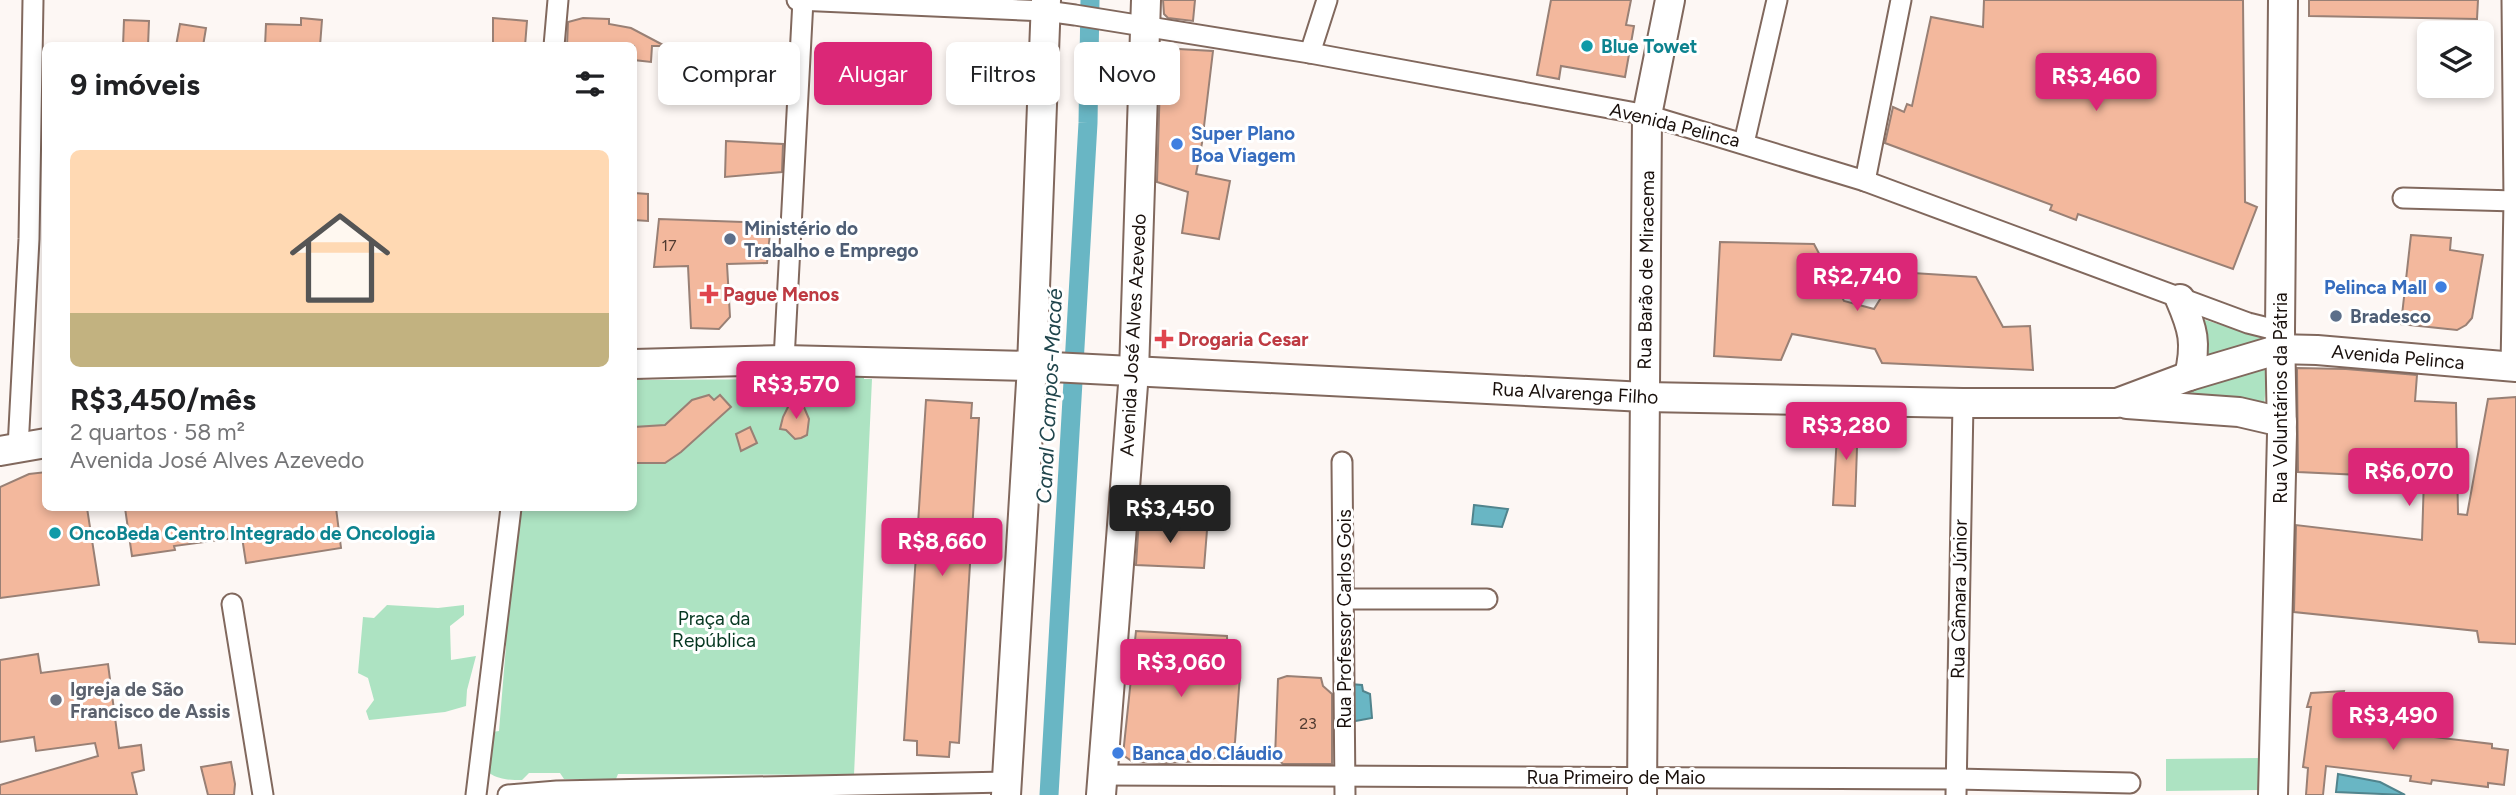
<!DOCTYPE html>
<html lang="pt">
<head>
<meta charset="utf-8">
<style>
  body { margin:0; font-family:Figtree,sans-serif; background:#f2f2f2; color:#202124; height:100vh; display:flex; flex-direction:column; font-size:26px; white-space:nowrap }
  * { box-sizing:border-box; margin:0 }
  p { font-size:23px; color:#757577 }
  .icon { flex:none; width:38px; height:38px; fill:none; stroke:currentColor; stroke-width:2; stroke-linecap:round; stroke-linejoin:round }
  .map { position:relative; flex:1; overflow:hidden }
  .side { position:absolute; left:42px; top:42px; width:595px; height:469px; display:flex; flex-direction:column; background:#fff; border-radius:10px; box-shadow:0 4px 10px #0003 }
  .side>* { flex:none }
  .banner { position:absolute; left:658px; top:42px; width:665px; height:63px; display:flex; gap:14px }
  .controls { position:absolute; left:2417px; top:21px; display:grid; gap:14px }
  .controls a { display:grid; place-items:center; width:77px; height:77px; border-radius:10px; background:#fff; box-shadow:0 4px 10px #0003; font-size:35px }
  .price { position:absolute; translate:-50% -60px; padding:0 16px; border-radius:7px; background:#db2777; color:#fff; font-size:23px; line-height:46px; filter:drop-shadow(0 2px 4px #0008) }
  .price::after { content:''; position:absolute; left:50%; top:42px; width:21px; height:16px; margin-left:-10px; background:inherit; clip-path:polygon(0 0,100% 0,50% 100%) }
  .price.current { background:#222; color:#fff }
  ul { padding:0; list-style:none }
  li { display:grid; align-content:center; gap:14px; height:371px; padding:0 28px }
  li span { display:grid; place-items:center; height:217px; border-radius:10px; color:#555 }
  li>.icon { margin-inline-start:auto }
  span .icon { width:126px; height:126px; fill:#fffc; stroke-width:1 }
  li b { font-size:30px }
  h2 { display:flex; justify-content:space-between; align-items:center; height:84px; padding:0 28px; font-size:30px }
  .tag { padding:0 24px; border-radius:10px; background:#fff; box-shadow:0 4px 10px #0003; font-size:24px; line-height:63px }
  .tag.current { background:#db2777; color:#fff }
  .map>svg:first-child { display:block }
  .green { fill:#ade3c2 }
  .water { fill:#69b6c4; stroke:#51848d; stroke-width:2 }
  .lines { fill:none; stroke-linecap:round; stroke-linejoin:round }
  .canal { stroke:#69b6c4; stroke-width:19 }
  .building { fill:#f3b89d; stroke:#998075; stroke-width:2 }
  .minor-casing { stroke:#81685d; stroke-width:23 }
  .secondary-casing { stroke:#81685d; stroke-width:32 }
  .minor { stroke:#fff; stroke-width:19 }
  .secondary { stroke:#fff; stroke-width:28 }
  .culture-dot { fill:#0f9aa8; stroke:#fff; stroke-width:2.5 }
  .shop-dot { fill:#3f7fe0; stroke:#fff; stroke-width:2.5 }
  .service-dot { fill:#5c6f8a; stroke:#fff; stroke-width:2.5 }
  .health-dot { fill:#e0444e; stroke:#fff; stroke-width:2.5 }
  .worship-dot { fill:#6b7280; stroke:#fff; stroke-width:2.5 }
  .labels { text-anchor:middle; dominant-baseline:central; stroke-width:6; stroke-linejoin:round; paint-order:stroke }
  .number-label { font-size:16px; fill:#503a30 }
  .culture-label { font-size:19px; font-weight:bold; fill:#0d838f; stroke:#fff; text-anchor:start }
  .street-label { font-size:19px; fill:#19100c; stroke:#fff }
  .shop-label { font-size:19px; font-weight:bold; fill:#366cbe; stroke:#fff; text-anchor:start }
  .service-label { font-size:19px; font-weight:bold; fill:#4e5e75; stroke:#fff; text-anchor:start }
  .health-label { font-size:19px; font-weight:bold; fill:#be3a42; stroke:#fff; text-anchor:start }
  .park-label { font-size:19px; fill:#063721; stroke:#fff }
  .worship-label { font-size:19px; font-weight:bold; fill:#5b616d; stroke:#fff; text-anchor:start }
  .water-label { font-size:21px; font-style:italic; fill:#20454c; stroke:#fff }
</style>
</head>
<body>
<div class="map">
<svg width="2516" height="795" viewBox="0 0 2516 795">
  <rect width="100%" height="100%" fill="#fdf7f4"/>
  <g class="green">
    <path d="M2199,318L2278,343L2198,366Z"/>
    <path d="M2268,360L2264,407L2165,401Z"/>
    <path d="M822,371H857L864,376V379H872L854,775L618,774L616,779H564L560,773H529L522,780C510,780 500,780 489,773L487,763L492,732L499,731L506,646L501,643L518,508H634V374L641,376L643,380L818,379Z"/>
    <path d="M387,605L438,608L464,605V615L450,626L451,660L476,656L467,690L466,706L445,712L369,720L366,711L374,700L368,678L358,673L363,617L374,618Z"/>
    <path d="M2260,758V790L2166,791V759Z"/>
  </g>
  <g class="water">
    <path d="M1474,505L1508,509L1502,527L1472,524Z"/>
    <path d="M1350,684L1362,685L1363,691L1370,694L1372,718L1350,722Z"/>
    <path d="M2338,774L2380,782L2405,795L2336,792Z"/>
  </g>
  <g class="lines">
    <path class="canal" d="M1049,795L1088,123L1090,0"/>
  </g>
  <g class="building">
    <path d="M1163,0H1195L1193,21L1168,18L1164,14Z"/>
    <path d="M1551,0H1631L1626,25L1634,26L1625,77L1561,66L1559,79L1537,75Z"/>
    <path d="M1984,0H2243L2245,202L2257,207L2233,269L2078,214L2076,220L2050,210L2052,205L1885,143L1893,107L1904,112L1907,104L1912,106L1931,17L1983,27Z"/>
    <path d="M2309,0H2478L2477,19L2309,16Z"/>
    <path d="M301,18L322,20L320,46H265L266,24L301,25Z"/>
    <path d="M493,18L527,21L525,46H493Z"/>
    <path d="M583,18L609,19V24L631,28L665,46H652L651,62L634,60V46H567L568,22Z"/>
    <path d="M124,20L149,21L148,46H123Z"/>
    <path d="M180,24L206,28L203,46H176Z"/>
    <path d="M1161,48L1213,51L1202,143L1196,174L1230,181L1219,239L1182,233L1188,192L1157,182Z"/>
    <path d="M726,141L783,144L782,172L725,177Z"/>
    <path d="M634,193L648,194V221L634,220Z"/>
    <path d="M659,219L771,223L767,263L727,264L730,317L719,329L691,328L688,266L654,267Z"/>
    <path d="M2411,235L2451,238L2450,250L2483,255L2472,318L2466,325L2457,330L2401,324Z"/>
    <path d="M1720,242L1814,244L1844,301L1874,309L1897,272L1976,277L2003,327L2030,326L2033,370L1882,363L1875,349L1792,334L1781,360L1714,356Z"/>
    <path d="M2297,368L2346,369L2417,375L2415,401L2456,403L2458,514L2467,515L2488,399L2516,397V644L2479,642L2477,631L2294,612L2296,525L2422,540L2424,478L2298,472Z"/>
    <path d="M709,395L714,400L720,395L731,407L681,452L665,463H634V427L665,425L692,400Z"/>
    <path d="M926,400L972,403L971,418H979L959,743L950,742L949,757L917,755V741L904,740Z"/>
    <path d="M796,404L803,405L809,419L807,435L801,438L795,439L786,430L780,429L783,417L789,405Z"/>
    <path d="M1838,417L1858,418L1855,506L1833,505Z"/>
    <path d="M750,427L757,443L741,451L736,434Z"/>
    <path d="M46,472V508H87L99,585L0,598V487L29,474Z"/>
    <path d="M125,508H336L341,548L246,563L242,537L174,546L175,550L132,556Z"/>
    <path d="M1139,519L1207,530L1204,568L1136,565Z"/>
    <path d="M1136,631L1227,636L1228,674L1240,675L1235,742L1229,755L1202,761L1166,763L1133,762L1123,755Z"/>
    <path d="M38,654L41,673L108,664L119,748L141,745L144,770L132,773L137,795H0V785L98,756L95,743L36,751L34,737L0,742V660Z"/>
    <path d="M1287,676L1321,678L1323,686L1332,694V764H1283L1275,757L1278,679Z"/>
    <path d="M2344,691L2336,726L2416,736V731L2434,733L2433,737L2492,744V748L2508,750L2504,785L2488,783V787L2432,780L2431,784L2410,781L2411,776L2326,766L2323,795H2306L2308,768L2303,767L2311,707H2307L2311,693Z"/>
    <path d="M231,762L235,784L234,795H208L201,767Z"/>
  </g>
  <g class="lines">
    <defs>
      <g id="minor">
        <path d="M797,0L1046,11L1075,15L1310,53L1647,115L1865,181L2248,323L2280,331"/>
        <path d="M554,46L558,0"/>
        <path d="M1310,53L1327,0"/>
        <path d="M1744,143L1777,0"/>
        <path d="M1865,181L1901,0"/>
        <path d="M2403,198L2516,201"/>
        <path d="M784,360L803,0"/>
        <path d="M2511,367L2514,201L2512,0"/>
        <path d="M18,448L29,239L33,0"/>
        <path d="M1342,462L1345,795"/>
        <path d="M1345,599H1487"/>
        <path d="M232,604L263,795"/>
        <path d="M1102,775L1956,779L2130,783"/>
        <path d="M476,795L511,508"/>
        <path d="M508,795L557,791L1007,782"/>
        <path d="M1956,795L1963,403"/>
      </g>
      <g id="secondary">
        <path d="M2180,299C2193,329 2197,343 2189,376"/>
        <path d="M634,364L784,360L1032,366L1645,397L1963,403H2117L2189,376L2280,349L2317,350L2516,367"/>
        <path d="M2127,404L2239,412L2282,422"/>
        <path d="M0,451L46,443"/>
        <path d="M1006,795L1032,366L1046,0"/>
        <path d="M1101,795L1134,372L1146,0"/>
        <path d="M1642,795L1647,115L1670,0"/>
        <path d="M2273,795L2282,434L2280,331L2283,0"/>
      </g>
    </defs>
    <use href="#minor" class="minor-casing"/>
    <use href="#secondary" class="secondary-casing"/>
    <use href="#minor" class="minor"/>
    <use href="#secondary" class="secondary"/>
  </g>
  <g class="culture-dot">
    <circle cx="1587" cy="46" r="7"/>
    <circle cx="55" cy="533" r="7"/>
  </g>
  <g class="shop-dot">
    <circle cx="1177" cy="144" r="7"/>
    <circle cx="2441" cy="287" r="7"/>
    <circle cx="1118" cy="753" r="7"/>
  </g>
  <g class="service-dot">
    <circle cx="730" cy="239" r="7"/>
    <circle cx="2336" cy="316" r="7"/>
  </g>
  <g class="health-dot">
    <path d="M705.5 283.5h7v7h7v7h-7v7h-7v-7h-7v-7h7z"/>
    <path d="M1160.5 328.5h7v7h7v7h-7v7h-7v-7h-7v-7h7z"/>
  </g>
  <circle class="worship-dot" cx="56" cy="700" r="7"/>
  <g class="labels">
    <g class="number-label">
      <text x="669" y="245">17</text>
      <text x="1308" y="723">23</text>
    </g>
    <g class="culture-label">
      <text x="1601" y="46">Blue Towet</text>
      <text x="69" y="533">OncoBeda Centro Integrado de Oncologia</text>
    </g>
    <g class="street-label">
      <text transform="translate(1675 125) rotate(14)">Avenida Pelinca</text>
      <text transform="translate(1646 270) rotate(-89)">Rua Barão de Miracema</text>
      <text transform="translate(1133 335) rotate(-87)">Avenida José Alves Azevedo</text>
      <text transform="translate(2398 357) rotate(5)">Avenida Pelinca</text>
      <text transform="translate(1575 393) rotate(3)">Rua Alvarenga Filho</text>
      <text transform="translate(2280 398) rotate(-90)">Rua Voluntários da Pátria</text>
      <text transform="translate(1959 599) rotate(-89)">Rua Câmara Júnior</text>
      <text transform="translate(1344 619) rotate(-90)">Rua Professor Carlos Gois</text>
      <text x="1616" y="777">Rua Primeiro de Maio</text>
    </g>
    <g class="shop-label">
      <text x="1191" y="133">Super Plano<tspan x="1191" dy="22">Boa Viagem</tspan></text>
      <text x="2427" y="287" text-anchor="end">Pelinca Mall</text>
      <text x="1132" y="753">Banca do Cláudio</text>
    </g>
    <g class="service-label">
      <text x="744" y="228">Ministério do<tspan x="744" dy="22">Trabalho e Emprego</tspan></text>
      <text x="2350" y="316">Bradesco</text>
    </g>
    <g class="health-label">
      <text x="723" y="294">Pague Menos</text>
      <text x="1178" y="339">Drogaria Cesar</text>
    </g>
    <g class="park-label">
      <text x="714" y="618">Praça da<tspan x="714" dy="22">República</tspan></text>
    </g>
    <g class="worship-label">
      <text x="70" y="689">Igreja de São<tspan x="70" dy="22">Francisco de Assis</tspan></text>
    </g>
    <g class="water-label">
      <text transform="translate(1049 396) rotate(-87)">Canal Campos-Macaé</text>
    </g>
  </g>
</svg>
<div class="controls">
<a><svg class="icon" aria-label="layers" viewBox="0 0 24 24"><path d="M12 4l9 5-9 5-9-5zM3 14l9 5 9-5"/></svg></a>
</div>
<b class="price" style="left:2096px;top:113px">R$3,460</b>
<b class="price" style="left:1857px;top:313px">R$2,740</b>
<b class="price" style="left:796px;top:421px">R$3,570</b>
<b class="price" style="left:1846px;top:462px">R$3,280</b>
<b class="price" style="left:2409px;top:508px">R$6,070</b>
<b class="price current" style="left:1170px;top:545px">R$3,450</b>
<b class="price" style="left:942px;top:578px">R$8,660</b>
<b class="price" style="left:1181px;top:699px">R$3,060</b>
<b class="price" style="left:2393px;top:752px">R$3,490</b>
<div class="banner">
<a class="tag">Comprar</a>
<a class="tag current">Alugar</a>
<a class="tag">Filtros</a>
<a class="tag">Novo</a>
</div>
<section class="side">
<h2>9 imóveis<svg class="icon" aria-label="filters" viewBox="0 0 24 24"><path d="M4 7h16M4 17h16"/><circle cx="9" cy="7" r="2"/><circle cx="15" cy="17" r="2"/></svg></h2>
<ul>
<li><span style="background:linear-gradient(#ffd9b3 75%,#c2b280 0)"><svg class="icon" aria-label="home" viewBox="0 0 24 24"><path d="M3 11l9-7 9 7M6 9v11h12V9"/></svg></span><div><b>R$3,450/mês</b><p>2 quartos · 58 m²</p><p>Avenida José Alves Azevedo</p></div></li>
</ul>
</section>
</div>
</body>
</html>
